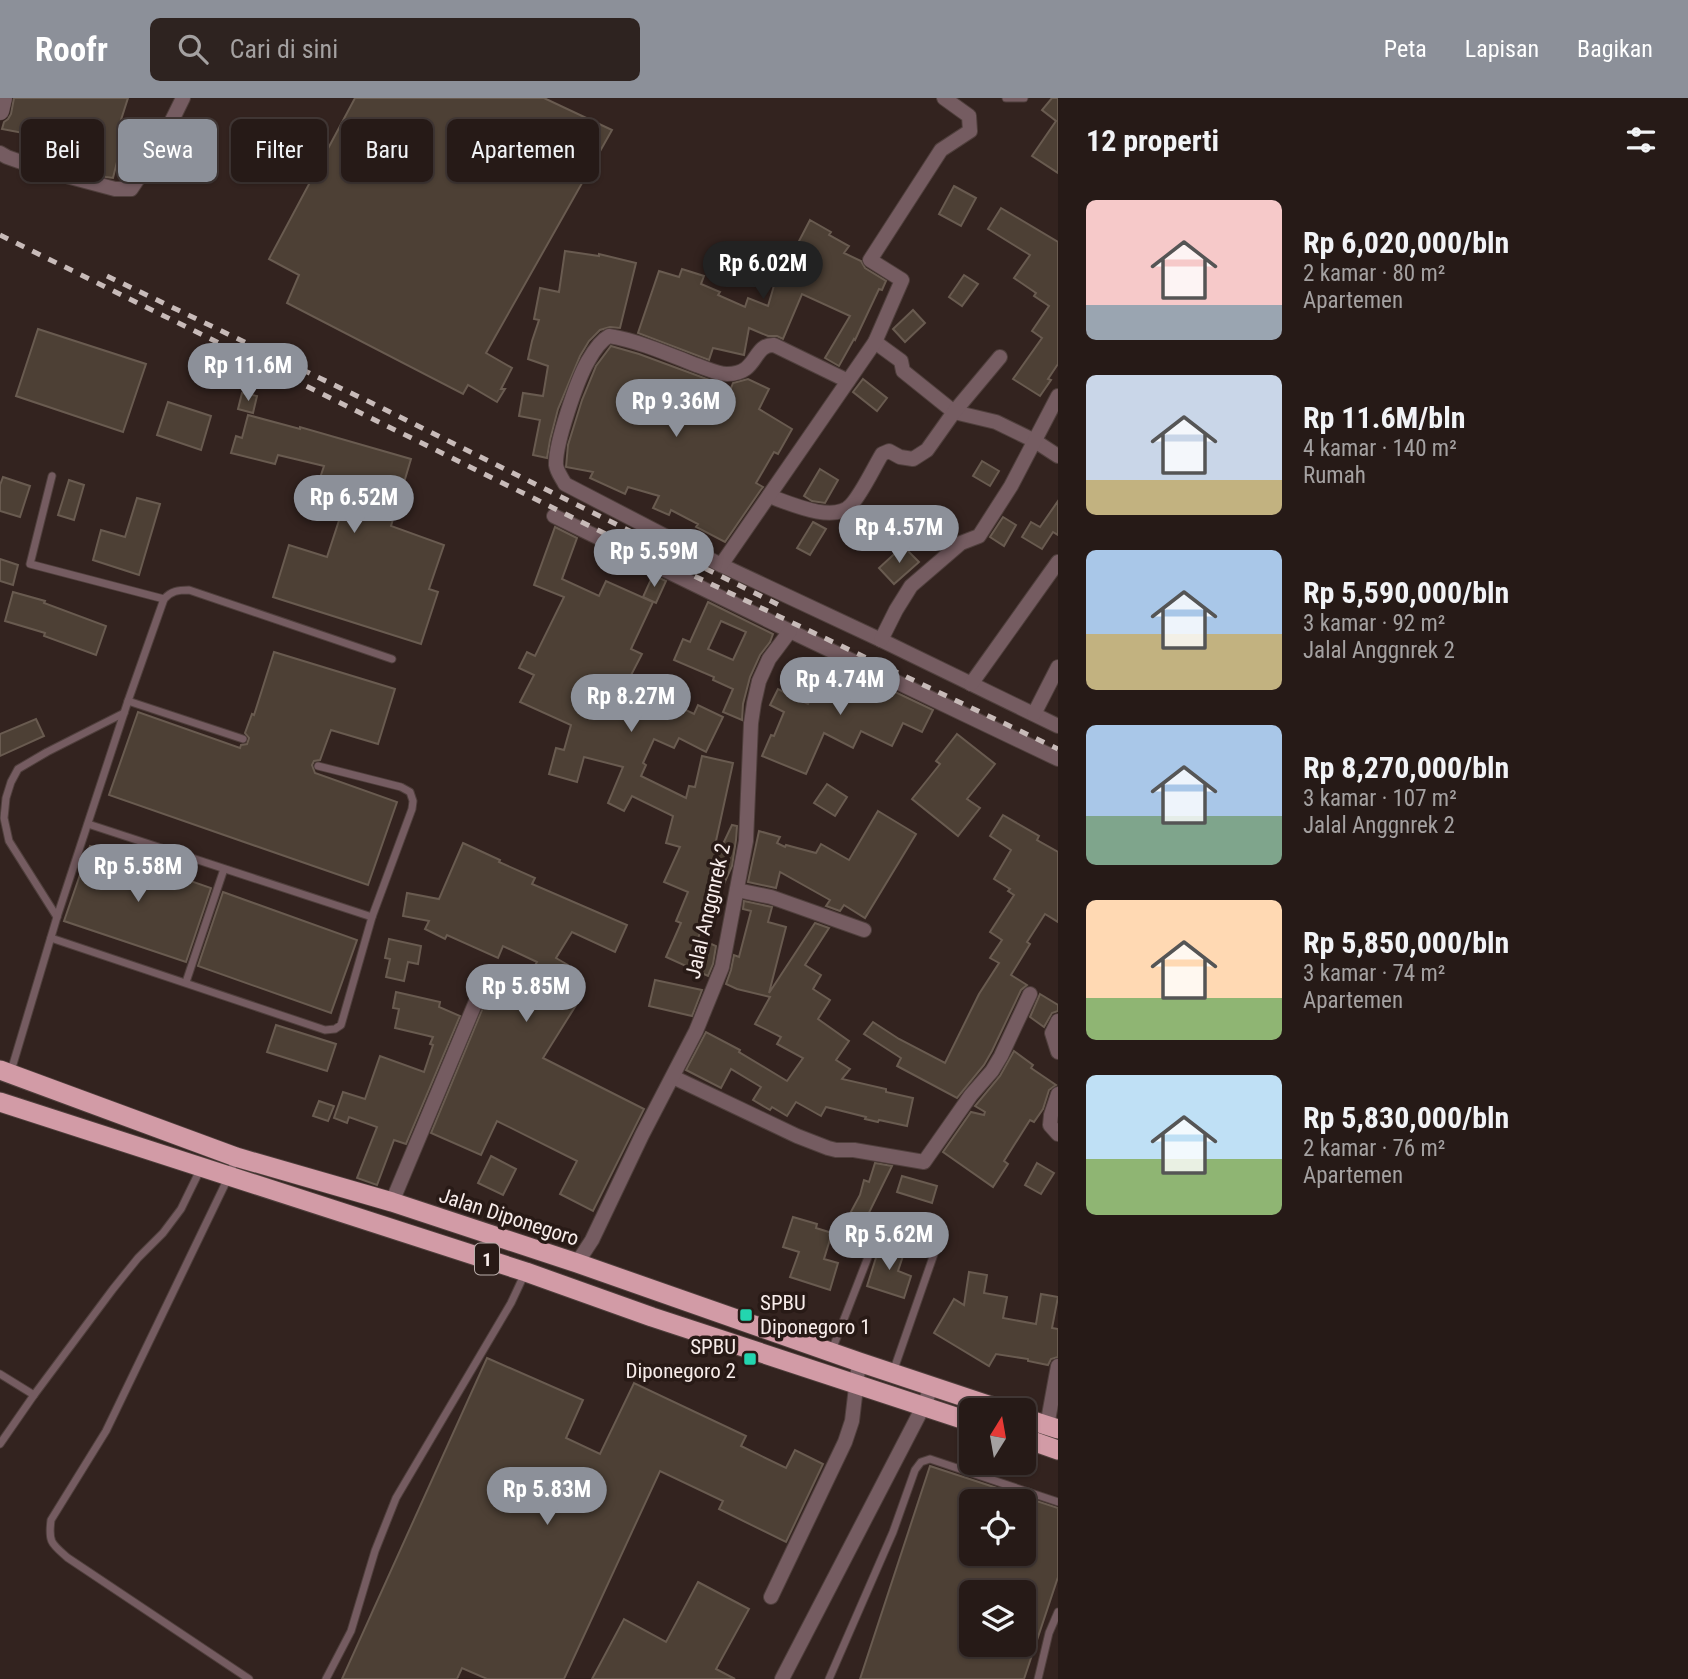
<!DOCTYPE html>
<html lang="id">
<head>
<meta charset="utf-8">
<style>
  body { margin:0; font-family:"Roboto Condensed",sans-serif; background:#2e2320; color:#f1f3f6; height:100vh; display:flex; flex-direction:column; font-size:26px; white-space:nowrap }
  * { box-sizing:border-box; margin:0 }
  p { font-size:23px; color:#a4a1a1 }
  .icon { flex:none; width:38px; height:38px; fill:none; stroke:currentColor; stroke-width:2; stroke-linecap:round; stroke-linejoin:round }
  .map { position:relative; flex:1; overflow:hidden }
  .sheet { display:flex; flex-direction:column; background:#261a17; width:630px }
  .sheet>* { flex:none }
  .hud { position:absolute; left:21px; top:21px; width:665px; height:63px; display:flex; gap:14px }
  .needle { width:46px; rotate:11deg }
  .controls { position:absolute; left:959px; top:1300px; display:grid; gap:14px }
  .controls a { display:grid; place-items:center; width:77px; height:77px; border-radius:10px; background:#261a17; box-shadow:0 2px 5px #0004,0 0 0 2px #423836; font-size:35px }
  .price { position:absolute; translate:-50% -60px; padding:0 16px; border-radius:24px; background:#8c9099; color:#fff; font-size:23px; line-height:46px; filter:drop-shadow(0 2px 4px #0008) }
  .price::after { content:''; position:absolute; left:50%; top:42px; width:21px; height:16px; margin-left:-10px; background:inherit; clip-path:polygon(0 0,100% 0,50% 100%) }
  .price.current { background:#222; color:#fff }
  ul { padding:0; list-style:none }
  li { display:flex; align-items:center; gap:21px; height:175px; padding:0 28px }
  li span { display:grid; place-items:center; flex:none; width:196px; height:140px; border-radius:10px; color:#555 }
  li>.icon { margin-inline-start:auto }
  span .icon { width:84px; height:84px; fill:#fffc; stroke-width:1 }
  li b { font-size:30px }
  h2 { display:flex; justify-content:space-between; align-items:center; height:84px; padding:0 28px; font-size:30px }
  .chip { padding:0 24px; border-radius:10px; background:#261a17; box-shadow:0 2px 5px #0004,0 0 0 2px #423836; font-size:24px; line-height:63px }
  .chip.current { background:#8c9099; color:#fff }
  header { display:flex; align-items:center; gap:42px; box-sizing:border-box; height:98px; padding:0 35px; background:#8c9099; color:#fff }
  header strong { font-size:33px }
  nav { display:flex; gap:38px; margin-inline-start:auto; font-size:24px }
  .search { width:490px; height:63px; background:#2e2320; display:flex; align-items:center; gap:18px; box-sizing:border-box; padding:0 24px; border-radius:10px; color:#a4a1a1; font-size:26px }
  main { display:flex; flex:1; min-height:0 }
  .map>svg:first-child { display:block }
  .building { fill:#4d4035; stroke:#695b50; stroke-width:2; fill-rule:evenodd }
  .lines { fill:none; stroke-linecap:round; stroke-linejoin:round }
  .service-casing { stroke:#4f3f3c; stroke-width:9 }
  .minor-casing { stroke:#4f3f3c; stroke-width:16 }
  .tertiary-casing { stroke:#4f3f3c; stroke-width:19 }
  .trunk-casing { stroke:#4f3f3c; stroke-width:21 }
  .service { stroke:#755c61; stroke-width:7 }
  .minor { stroke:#755c61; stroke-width:14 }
  .tertiary { stroke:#755c61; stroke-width:18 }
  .trunk { stroke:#d29ba6; stroke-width:19 }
  .rail { stroke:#c8bbb9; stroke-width:5; stroke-dasharray:9 9; stroke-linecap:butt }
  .poi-dot { fill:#23d5af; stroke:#281a16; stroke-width:2.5 }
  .labels { text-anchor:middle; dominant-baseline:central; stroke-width:7; stroke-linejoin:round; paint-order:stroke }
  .shield { fill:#281a16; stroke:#baaeab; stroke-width:2 }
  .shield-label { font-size:19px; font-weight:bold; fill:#f8edeb }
  .street-label { font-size:21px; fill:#f8edeb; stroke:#281a16 }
  .poi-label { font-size:21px; fill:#f8edeb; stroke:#281a16; text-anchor:start }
</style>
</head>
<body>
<header>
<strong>Roofr</strong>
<div class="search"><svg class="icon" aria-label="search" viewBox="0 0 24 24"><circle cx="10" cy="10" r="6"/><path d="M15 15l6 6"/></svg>Cari di sini</div>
<nav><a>Peta</a><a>Lapisan</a><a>Bagikan</a></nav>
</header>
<main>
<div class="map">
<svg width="1058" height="1581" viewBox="0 0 1058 1581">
  <rect width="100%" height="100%" fill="#33231f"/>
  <g class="building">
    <path d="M14,0H128L120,25L140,33L131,56L120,52L113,80L106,79L45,62L50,40L2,31L4,24L8,21L11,16Z"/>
    <path d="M355,0H544L612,32L486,255L512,270L501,291H505L497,304L468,287L463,296L287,205L299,177L269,161Z"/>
    <path d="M1052,0H1058V75L1032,58L1056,23L1042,12Z"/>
    <path d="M954,88L976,100L961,128L939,116Z"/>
    <path d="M1001,110L1058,144V266L1048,281L1051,282L1040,298L1013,281L1042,240L1032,233L1049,208L1034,198L1036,195L1014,180L1030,157L988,131Z"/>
    <path d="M810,122L831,134L829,137L849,148L844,155L861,163L865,170L886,183L882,192L879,191L855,242L854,241L839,268L825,260L850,218L802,196L783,241L777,238H768L749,230L744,257L713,250L709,262L638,235L659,173L679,179L682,171L704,178L701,186L720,194L718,197L745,209L748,200L768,208L778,174L786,176L800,146L798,145Z"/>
    <path d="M565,153L599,158V156L636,165L620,230L610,229L600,232L589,243L580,258L558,311L550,342L547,360L533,357L540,322L519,318L523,295L543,298L548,268L528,261L532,243L539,222L534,221L540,190L559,194Z"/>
    <path d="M964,177L978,186L962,208L949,199Z"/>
    <path d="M913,212L925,225L905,244L893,231Z"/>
    <path d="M38,231L146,266L123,334L16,298Z"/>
    <path d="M611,248L639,256L731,290L733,285L748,281L769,291L759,311L792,331L778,356L774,354L756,385L763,389L760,393L725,444L696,429L698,426L671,412L669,417L653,410L659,398L628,389L625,396L590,380L593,374L566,369L568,347L582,302L596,268Z"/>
    <path d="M863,281L887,300L877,313L853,294Z"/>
    <path d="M242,295L257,298L253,315L238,311Z"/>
    <path d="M168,304L211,318L201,352L157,337Z"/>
    <path d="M248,317L300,331V329L411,361L391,428L444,447L429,491L438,494L421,546L273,499L289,447L327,459L349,392L319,383L324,368L278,357L275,366L231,355L236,338L242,340Z"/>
    <path d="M982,363L999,373L990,388L973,378Z"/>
    <path d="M820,371L838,382L825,405L812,403L804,398Z"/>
    <path d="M3,379L30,388L20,419L0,413V387Z"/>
    <path d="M69,382L84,387L74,422L58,417Z"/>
    <path d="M137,400L160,406L139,477L93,462L101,432L125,439Z"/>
    <path d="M1058,403V437L1053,434L1042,451L1022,439L1031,424L1040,429Z"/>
    <path d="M1003,419L1016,427L1004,448L990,439Z"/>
    <path d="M813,424L826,431L810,457L797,450Z"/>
    <path d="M555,429L577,440L562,481L599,498L606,483L653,504L631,551L642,556L629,581L673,602L671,605L694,616L698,607L723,619L706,654L679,640L674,650L654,641L643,665L646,667L641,678L686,700L689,688L695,689L702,658L733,665L716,743L723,746L732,727L737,728L736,742L732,768L715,806L713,805L698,840L716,848L713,866L708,878L666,859L681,825L676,823L688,794L664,784L680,749L666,745L673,718L632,698L624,713L608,705L623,669L584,659L577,684L549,676L556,650L564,652L571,627L520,604L534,577L519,570L527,554L535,558L564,499L534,487Z"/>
    <path d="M903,448L919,464L894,486L879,470Z"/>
    <path d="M0,461L18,467L13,487L0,483Z"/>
    <path d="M653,477L666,483L656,505L643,499Z"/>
    <path d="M13,494L45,503L44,505L106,528L96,557L44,538L45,535L5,523Z"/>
    <path d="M708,504L773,536L770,544L760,557L750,579L743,606L742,622L723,614L733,591L713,582L714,579L674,562L683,541L690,544ZM721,523L746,534L733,562L708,551Z"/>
    <path d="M274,554L395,591L378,646L331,632L320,662L314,663L312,667L315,675L397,704L368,787L109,697L138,614L240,650L241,647L247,646L249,640L245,635L252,616L254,617Z"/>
    <path d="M830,563L933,612L922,634L903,625L892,648L861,633L853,650L824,635L806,676L762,658L771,637L774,638L784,614L770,607L778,591L808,606Z"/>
    <path d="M36,621L44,638L0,658V636Z"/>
    <path d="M957,636L995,666L967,701L980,710L958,738L912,701L940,666L936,663Z"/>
    <path d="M827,686L847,699L835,718L814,705Z"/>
    <path d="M878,713L916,736L865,820L844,807L840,813L826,808L830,802L780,774L776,790L748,784L759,733L780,739L777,745L785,749L786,747L816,755L821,746L849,762Z"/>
    <path d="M1003,717L1039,738L1037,742L1058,754V824L1045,816L1027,844L1030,846L1011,877L1027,887L1021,892L992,953L984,967L957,1000L897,968L901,960L864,936L873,924L899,941L945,965L979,896L999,865L990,860L1002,842L990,834L1014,797L1008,793L1010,791L994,781L1011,752L990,738Z"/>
    <path d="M463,745L500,762L499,764L535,780L532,786L627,827L615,854L572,834L556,860L568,867L559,882L583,896L543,960L644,1011L593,1113L560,1096L577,1063L497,1023L481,1057L431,1035L494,883L518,896L537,864L503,848L498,860L447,837L445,841L425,831L429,823L403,818L407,795L439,801Z"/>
    <path d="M90,748L211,790L186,864L64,823Z"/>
    <path d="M223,794L357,842L331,915L198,868Z"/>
    <path d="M744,803L772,809L768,824L786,829L769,895L815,825L829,830L805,867L821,877L813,891L830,902L818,921L849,943L836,962L850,971L842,981L886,991V994L913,1000L907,1028L879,1022L878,1024L865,1021L866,1019L826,1009L821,1018L796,1004L787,1018L772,1009L770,1012L753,1002L761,989L731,971L721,990L686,972L706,934L740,952L739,954L787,983L803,960L777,946L781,939L755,926L770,899L737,891L726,886L731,872L734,857L739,859L751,813L743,811Z"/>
    <path d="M389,841L421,848L418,866L408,864L404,883L386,879L390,861L385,860Z"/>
    <path d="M655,882L702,892L692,918L649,908Z"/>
    <path d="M396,894L440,904L439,909L460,918L406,1046L394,1042L377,1087L357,1080L377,1029L349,1019L347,1025L334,1020L343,994L365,1001L380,958L424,974L433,947L430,946L433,939L395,930L399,911L393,910Z"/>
    <path d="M1040,896L1058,907V913L1052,915L1044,929L1030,919Z"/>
    <path d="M276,927L336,946L327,973L267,954Z"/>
    <path d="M1014,953L1033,967L1031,970L1056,987L1049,992L1043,1011L1034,1024L1030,1022L1004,1063L1008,1066L993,1089L943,1054L971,1014L984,1017L985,1014L975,1008L1000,978Z"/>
    <path d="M319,1003L334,1008L328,1023L313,1018Z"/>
    <path d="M491,1058L516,1071L503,1097L478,1085Z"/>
    <path d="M875,1065L892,1068L861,1131L846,1123L860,1097L864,1082L869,1084Z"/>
    <path d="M1037,1065L1054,1075L1041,1096L1025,1087Z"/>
    <path d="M902,1078L937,1088L932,1105L897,1094Z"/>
    <path d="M793,1119L817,1126L816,1130L832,1135L824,1161L838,1165L830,1192L790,1179L799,1154L783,1149Z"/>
    <path d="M881,1144L905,1152L898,1173L911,1178L904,1200L867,1188Z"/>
    <path d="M969,1174L987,1177L984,1195L1007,1199L1003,1220L1036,1226L1041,1196L1058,1199L1052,1230L1058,1231V1259L1051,1261L1048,1267L1028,1263V1261L996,1256L989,1268L934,1235L954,1201L964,1207Z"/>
    <path d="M487,1260L583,1302L566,1340L600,1356L634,1285L746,1338L741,1348L786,1370L795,1352L823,1366L786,1444L719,1411L723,1403L660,1373L564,1581H487L462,1570L457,1581H342Z"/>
    <path d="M930,1368L1058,1410V1479L1024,1581H860ZM971,1404H1024V1456H971ZM971,1494H1024V1547H971Z"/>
    <path d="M698,1484L749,1511L716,1571L735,1581H592L624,1521L666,1544Z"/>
  </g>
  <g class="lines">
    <defs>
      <g id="service">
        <path d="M1006,0H1024"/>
        <path d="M52,378L30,466L164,501"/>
        <path d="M128,603L243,641"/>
        <path d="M88,726L372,819"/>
        <path d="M57,819L9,743L4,720L6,700L11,684L18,671L47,654L124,615"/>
        <path d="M51,840L325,932L335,931L341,927L372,819L412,711L413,703L410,694L401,689L318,668"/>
        <path d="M186,884L224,771"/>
        <path d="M11,973L57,819L128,603L164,501C171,493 178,492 189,492L392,561"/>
        <path d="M236,1059L229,1078L106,1333L51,1422C48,1445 52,1446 68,1460L249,1581"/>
        <path d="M832,1252L877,1136L881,1135L926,1148L932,1151L934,1156L893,1274"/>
        <path d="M0,1276L34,1297"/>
        <path d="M0,1346L34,1297L113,1191L138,1160L163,1135L181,1111L201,1070"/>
        <path d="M326,1581L351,1533L375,1453L396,1400L511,1205L525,1175"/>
        <path d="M829,1581L893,1434L915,1372L921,1364L930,1361L1058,1404"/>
        <path d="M1038,1581L1049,1535L1058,1514"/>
      </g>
      <g id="minor">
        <path d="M0,55L7,59L44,72L115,91H131L143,73L148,71L183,0"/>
        <path d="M875,244L901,263L903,273L954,314L996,324L1035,343L1058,358"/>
        <path d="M848,283L774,247C752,246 759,276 727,276C717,276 706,270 696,267C668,256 639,243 609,238C600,243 593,254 588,263C577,282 555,346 556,367C557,374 562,380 565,386L721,467L881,542L1058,628"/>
        <path d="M769,398C789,405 834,426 851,407C862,395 873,371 882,356L889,353L900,359L913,361L927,352L954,314L1000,259"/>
        <path d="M554,418L790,533L1058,661"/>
        <path d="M721,467L875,244L902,182L870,162L941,52L970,33L969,18L944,0"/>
        <path d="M881,542L896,512L911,488L961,445L979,438L1011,388L1058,298"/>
        <path d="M971,586L1058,464"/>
        <path d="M1034,616L1058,569"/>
        <path d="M737,792L771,799L864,832"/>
        <path d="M1058,923L1052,935L1058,954"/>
        <path d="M673,979L797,1038L828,1050L836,1052H854L924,1064L971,997L992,973L1001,958L1030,896"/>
        <path d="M1058,996L1051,1017L1050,1027L1058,1036"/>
        <path d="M392,1104L485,882"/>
        <path d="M577,1165L592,1142L642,1037L696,933L722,869L746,743L751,625L754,605L759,583L769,561L790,533"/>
        <path d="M1047,1328L1058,1268"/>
        <path d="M771,1499L845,1344L852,1323L859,1264"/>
        <path d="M782,1581L923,1309L932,1288"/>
      </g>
      <path id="tertiary" d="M0,13L3,0"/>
      <g id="trunk">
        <path d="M0,972L236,1059L392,1104L577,1165L859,1264L1003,1312"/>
        <path d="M0,1004L526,1174L652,1219L971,1324"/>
        <path d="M1024,1320L1058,1331"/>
        <path d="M1024,1340L1058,1352"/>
      </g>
    </defs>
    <use href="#service" class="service-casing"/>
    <use href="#minor" class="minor-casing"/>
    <use href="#tertiary" class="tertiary-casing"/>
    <use href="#trunk" class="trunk-casing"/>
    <use href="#service" class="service"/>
    <use href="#minor" class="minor"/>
    <use href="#tertiary" class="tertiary"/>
    <use href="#trunk" class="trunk"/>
    <g class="rail">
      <path d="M0,137L610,438L1058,651"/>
      <path d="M107,178L380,309L783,509"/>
    </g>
  </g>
  <g class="poi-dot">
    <rect x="739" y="1210" width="14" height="14" rx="3.5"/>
    <rect x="743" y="1254" width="14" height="14" rx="3.5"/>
  </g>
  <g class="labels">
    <rect class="shield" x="475" y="1145.5" width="24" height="31" rx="5"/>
    <g class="shield-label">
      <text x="487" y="1161">1</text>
    </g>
    <g class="street-label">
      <text transform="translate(708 813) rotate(-77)">Jalal Anggnrek 2</text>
      <text transform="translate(509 1119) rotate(18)">Jalan Diponegoro</text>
    </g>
    <g class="poi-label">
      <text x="760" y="1205">SPBU<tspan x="760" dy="24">Diponegoro 1</tspan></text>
      <text x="736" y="1249" text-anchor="end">SPBU<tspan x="736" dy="24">Diponegoro 2</tspan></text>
    </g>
  </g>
</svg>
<div class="controls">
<a><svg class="needle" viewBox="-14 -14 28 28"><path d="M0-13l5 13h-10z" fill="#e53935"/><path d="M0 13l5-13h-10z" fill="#a4a1a1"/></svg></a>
<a><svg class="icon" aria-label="locate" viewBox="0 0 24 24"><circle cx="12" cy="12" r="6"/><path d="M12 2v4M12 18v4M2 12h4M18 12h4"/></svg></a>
<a><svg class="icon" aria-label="layers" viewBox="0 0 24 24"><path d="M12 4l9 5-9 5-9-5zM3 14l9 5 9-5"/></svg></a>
</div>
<b class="price current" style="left:763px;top:203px">Rp 6.02M</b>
<b class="price" style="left:248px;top:305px">Rp 11.6M</b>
<b class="price" style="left:676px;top:341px">Rp 9.36M</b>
<b class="price" style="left:354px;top:437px">Rp 6.52M</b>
<b class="price" style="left:899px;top:467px">Rp 4.57M</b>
<b class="price" style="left:654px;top:491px">Rp 5.59M</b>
<b class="price" style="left:840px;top:619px">Rp 4.74M</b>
<b class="price" style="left:631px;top:636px">Rp 8.27M</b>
<b class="price" style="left:138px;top:806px">Rp 5.58M</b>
<b class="price" style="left:526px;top:926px">Rp 5.85M</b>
<b class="price" style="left:889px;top:1174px">Rp 5.62M</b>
<b class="price" style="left:547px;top:1429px">Rp 5.83M</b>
<div class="hud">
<a class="chip">Beli</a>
<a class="chip current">Sewa</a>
<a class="chip">Filter</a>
<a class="chip">Baru</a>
<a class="chip">Apartemen</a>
</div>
</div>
<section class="sheet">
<h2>12 properti<svg class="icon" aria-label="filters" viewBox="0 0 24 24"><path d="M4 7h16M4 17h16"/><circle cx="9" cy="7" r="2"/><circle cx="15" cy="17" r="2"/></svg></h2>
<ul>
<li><span style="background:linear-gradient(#f6c9c9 75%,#9aa5b1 0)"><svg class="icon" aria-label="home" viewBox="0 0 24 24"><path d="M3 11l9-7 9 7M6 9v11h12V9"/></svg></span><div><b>Rp 6,020,000/bln</b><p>2 kamar · 80 m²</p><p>Apartemen</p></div></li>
<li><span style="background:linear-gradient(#c9d6e8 75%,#c2b280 0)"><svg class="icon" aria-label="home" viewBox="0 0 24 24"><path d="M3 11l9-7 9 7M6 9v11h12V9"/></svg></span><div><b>Rp 11.6M/bln</b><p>4 kamar · 140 m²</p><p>Rumah</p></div></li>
<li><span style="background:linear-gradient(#a9c7e8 60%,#c2b280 0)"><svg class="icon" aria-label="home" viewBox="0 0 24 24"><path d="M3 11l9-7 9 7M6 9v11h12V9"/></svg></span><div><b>Rp 5,590,000/bln</b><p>3 kamar · 92 m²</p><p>Jalal Anggnrek 2</p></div></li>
<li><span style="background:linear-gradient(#a9c7e8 65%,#7fa58c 0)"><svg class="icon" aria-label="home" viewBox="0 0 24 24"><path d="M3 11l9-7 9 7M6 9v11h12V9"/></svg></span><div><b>Rp 8,270,000/bln</b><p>3 kamar · 107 m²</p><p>Jalal Anggnrek 2</p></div></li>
<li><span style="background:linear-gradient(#ffd9b3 70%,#8fb573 0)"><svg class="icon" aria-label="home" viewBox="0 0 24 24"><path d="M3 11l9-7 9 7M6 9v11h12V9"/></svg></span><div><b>Rp 5,850,000/bln</b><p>3 kamar · 74 m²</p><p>Apartemen</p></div></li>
<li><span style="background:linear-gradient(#bfe0f5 60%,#8fb573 0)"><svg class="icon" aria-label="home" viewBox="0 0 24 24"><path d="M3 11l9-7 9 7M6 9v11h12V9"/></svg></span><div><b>Rp 5,830,000/bln</b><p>2 kamar · 76 m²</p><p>Apartemen</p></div></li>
</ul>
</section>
</main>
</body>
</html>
